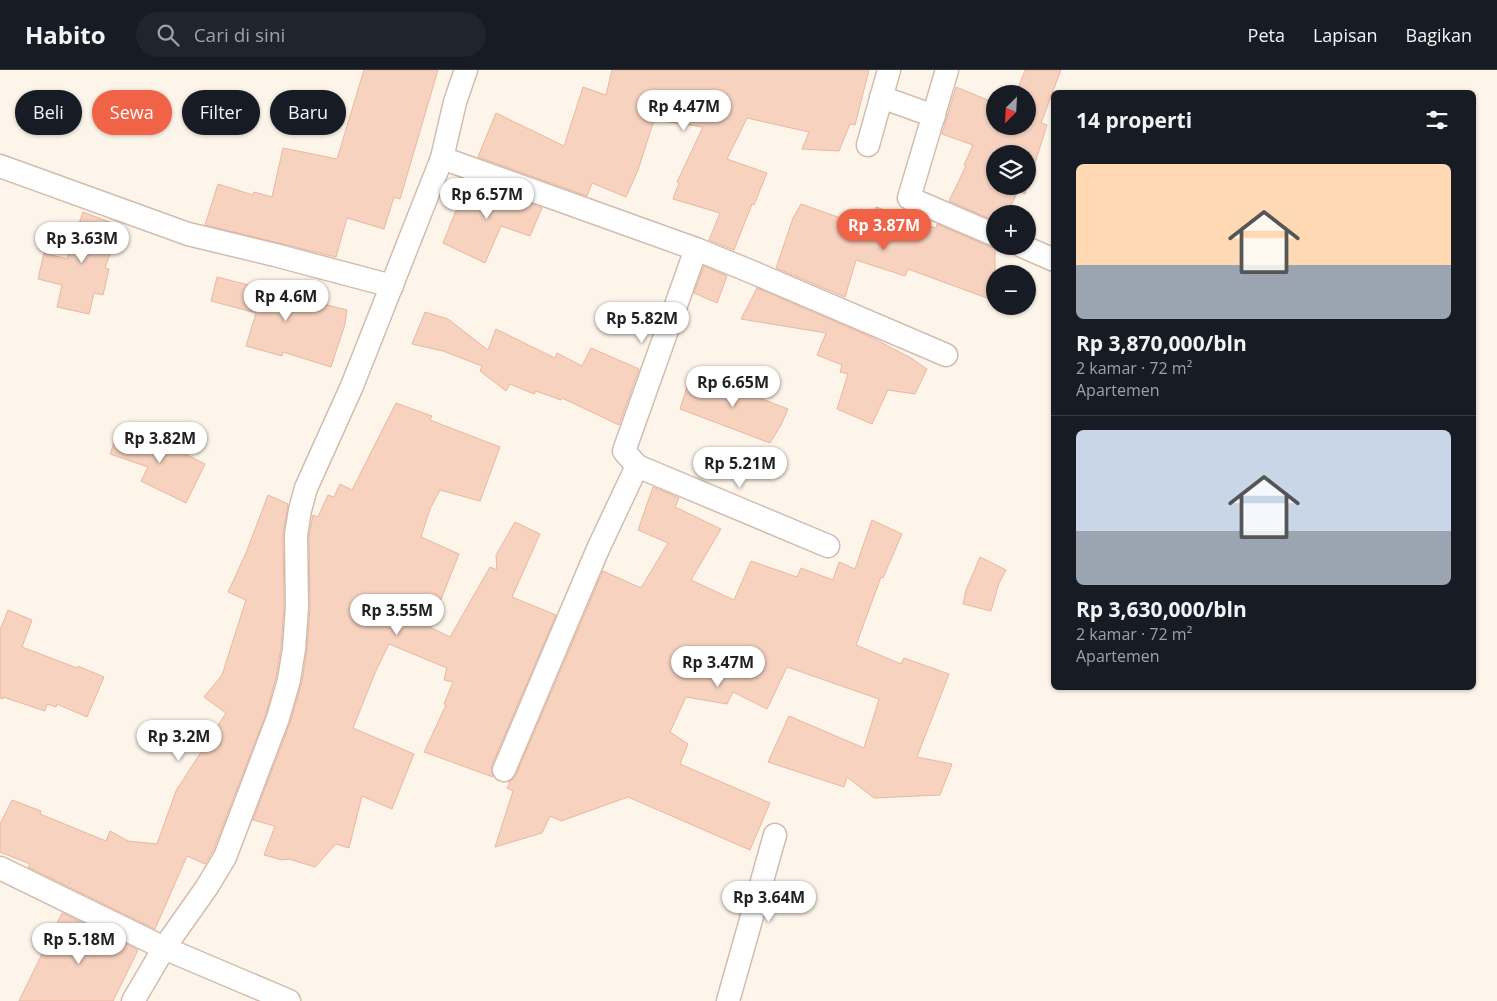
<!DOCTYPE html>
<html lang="id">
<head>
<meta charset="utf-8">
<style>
  body { margin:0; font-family:"Open Sans",sans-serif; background:#20242c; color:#f1f3f6; height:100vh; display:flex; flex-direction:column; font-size:19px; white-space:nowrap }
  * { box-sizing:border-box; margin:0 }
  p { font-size:16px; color:#9ea1a6 }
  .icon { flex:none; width:28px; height:28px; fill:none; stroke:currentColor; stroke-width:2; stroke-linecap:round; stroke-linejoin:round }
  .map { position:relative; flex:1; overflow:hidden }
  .side { position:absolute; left:1051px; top:20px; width:425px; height:600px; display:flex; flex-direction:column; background:#171b24; border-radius:8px; box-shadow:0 1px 4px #0004 }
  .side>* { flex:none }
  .guide { position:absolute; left:15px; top:20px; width:475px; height:45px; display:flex; gap:10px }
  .needle { width:32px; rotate:204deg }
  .fabs { position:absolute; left:986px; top:15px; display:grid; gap:10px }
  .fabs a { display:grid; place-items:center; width:50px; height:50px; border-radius:50%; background:#171b24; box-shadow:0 1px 4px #0004; font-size:25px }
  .price { position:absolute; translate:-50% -42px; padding:0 11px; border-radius:18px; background:#fff; color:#222; font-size:16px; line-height:32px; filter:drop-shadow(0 1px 2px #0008) }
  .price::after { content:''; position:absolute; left:50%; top:30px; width:15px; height:11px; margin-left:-8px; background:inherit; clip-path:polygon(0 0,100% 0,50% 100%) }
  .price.current { background:#f16346; color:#fff }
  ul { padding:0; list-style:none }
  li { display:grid; align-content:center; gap:10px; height:265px; padding:0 25px }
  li+li { border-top:1px solid #363941 }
  li span { display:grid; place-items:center; height:155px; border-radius:8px; color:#555 }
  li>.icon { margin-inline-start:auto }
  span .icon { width:90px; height:90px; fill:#fffc; stroke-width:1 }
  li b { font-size:21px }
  h2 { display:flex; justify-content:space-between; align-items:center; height:60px; padding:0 25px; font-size:21px }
  .chip { padding:0 18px; border-radius:22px; background:#171b24; box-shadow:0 1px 4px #0004; font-size:18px; line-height:45px }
  .chip.current { background:#f16346; color:#fff }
  header { display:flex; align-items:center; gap:30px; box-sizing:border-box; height:70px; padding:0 25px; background:#171b24; border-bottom:1px solid #363941 }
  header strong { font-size:24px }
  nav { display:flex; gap:28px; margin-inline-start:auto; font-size:18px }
  .search { width:350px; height:45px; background:#20242c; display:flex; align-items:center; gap:12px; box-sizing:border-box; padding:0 18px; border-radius:28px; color:#9ea1a6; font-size:19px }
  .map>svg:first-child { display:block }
  .building { fill:#f6d2bf; stroke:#eab79e }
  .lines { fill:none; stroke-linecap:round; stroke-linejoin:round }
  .street-casing { stroke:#d3bcae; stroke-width:25 }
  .street { stroke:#fff; stroke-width:22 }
</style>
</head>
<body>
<header>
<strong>Habito</strong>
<div class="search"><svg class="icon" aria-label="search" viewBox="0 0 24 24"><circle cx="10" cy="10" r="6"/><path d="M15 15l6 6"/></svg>Cari di sini</div>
<nav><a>Peta</a><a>Lapisan</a><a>Bagikan</a></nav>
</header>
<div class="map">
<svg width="1497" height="931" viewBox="0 0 1497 931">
  <rect width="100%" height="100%" fill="#fef5ea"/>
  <g class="building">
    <path d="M364,0H438L400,129L394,127L384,159L347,148L336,187L205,155L218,114L253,125L254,122L272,127L283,78L337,89Z"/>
    <path d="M612,0H869L855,55L850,54L839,81L802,79L809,62L747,48L727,89L767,103L754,135L752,134L734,180L709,170L720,143L673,129L679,113L677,112L703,57L654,50L638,100L626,127L592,113L587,126L478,87L496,43L564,76L583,17L606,25Z"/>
    <path d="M1025,0H1061L1041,53L1047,55L1028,115V84H995V116H1027L1025,124L1018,121L1007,144H995V151L949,131L966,96L964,95L973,75L942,64L956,17L995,33V56H1028V24H1016Z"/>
    <path d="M468,111L542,138L530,166L501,156L485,193L443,173Z"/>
    <path d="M801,134L869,158L876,137L936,158L937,154L990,177L995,178V231L908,199L905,206L856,190L845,227L776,198L793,148Z"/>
    <path d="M83,142L120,156L105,198L109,199L103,225L94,223L89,244L57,237L62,215L38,209L44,183L67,189Z"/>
    <path d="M704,196L727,206L717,233L694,223Z"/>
    <path d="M217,207L347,240L345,254L331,297L283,282L282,286L246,276L256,243L211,231Z"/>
    <path d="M757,218L873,268L911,288L927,299L915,324L888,320L872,354L837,339L848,304L840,302L842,295L817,285L826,263L741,249Z"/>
    <path d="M425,242L448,249L488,280L496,259L555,288L557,283L582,296L591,278L639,299L619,355L562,328L561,330L536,321L534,324L510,314L506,321L480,301L482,296L443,281L412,274Z"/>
    <path d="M692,302L788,339L781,355L770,373L680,339Z"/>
    <path d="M396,333L432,346L430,350L500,377L480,431L440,420L430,439L421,467L459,484L430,557L450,567L490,497L497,500L496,485L515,452L540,464L512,527L556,545L492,695L491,701L493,707L424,682L446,635L444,634L453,612L444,610L447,598L389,574L375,603L353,658L414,684L392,739L362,726L349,778L336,774L315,797L289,789L282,790L264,785L275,756L253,750L290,653L302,612L307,580L310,538L309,466L313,445L318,447L328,425L334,427L340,414L352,420Z"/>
    <path d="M119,358L163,373L205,394L186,433L141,411L148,397L110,384Z"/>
    <path d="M653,417L679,428L675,437L721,459L691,510L734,530L751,491L797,507L801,498L833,510L839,492L855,499L872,450L902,464L883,508L881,507L856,575L901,594L904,588L949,604L917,687L952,694L940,725L874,728L847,707L844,717L768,692L789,646L864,678L879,629L787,597L767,639L733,622L727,634L686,627L670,662L688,674L680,694L770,733L750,780L628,727L561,751L550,746L542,763L495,777L513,721L507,718L510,713L508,712L512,710L516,705L603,501L641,518L668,473L638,460Z"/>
    <path d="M268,425L288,434L283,465L284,537L281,577L276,607L266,644L213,781L205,794L187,786L155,859L28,797L30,794L0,782V754L12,730L41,741L40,744L106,771L110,761L128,771L157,774L176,721L226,643L204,627L222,605L246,530L228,522L246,483Z"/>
    <path d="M980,487L1006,500L999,513L991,541L963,534L966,520Z"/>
    <path d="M8,540L32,550L22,577L77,598L78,596L104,607L87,647L57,634L56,637L47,634L45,641L3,627V629L0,628V560Z"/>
    <path d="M62,843L138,880L113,931H19Z"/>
  </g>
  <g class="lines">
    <defs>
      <g id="street">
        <path d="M947,0L909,128L995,165"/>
        <path d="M881,27L934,46"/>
        <path d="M868,75L889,0"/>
        <path d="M442,88L696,179L752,202L946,285"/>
        <path d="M0,96L188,164L275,185L392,216"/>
        <path d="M1022,176L1054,190"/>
        <path d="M637,396L828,476"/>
        <path d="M504,700L598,479L637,396L624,381L696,179"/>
        <path d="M0,798L164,878L289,931"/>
        <path d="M133,931L164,878L207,817L225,787L278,648L289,610L294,579L297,537L296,465L300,440L306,418L352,316L442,88L455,32L466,0"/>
        <path d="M728,931L775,765"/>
      </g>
    </defs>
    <use href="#street" class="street-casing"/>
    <use href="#street" class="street"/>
  </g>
</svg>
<div class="fabs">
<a><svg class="needle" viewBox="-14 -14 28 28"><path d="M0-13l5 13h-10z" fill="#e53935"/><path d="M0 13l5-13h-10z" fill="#9ea1a6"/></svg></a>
<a><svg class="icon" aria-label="layers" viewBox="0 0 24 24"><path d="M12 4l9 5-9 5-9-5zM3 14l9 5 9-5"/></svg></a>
<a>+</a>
<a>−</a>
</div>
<b class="price" style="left:684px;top:62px">Rp 4.47M</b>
<b class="price" style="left:487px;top:150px">Rp 6.57M</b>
<b class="price current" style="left:884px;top:181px">Rp 3.87M</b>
<b class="price" style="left:82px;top:194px">Rp 3.63M</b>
<b class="price" style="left:286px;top:252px">Rp 4.6M</b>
<b class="price" style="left:642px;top:274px">Rp 5.82M</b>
<b class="price" style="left:733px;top:338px">Rp 6.65M</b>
<b class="price" style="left:160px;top:394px">Rp 3.82M</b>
<b class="price" style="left:740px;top:419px">Rp 5.21M</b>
<b class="price" style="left:397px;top:566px">Rp 3.55M</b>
<b class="price" style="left:718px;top:618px">Rp 3.47M</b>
<b class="price" style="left:179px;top:692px">Rp 3.2M</b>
<b class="price" style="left:769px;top:853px">Rp 3.64M</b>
<b class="price" style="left:79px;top:895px">Rp 5.18M</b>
<div class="guide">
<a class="chip">Beli</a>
<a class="chip current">Sewa</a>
<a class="chip">Filter</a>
<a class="chip">Baru</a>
</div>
<section class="side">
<h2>14 properti<svg class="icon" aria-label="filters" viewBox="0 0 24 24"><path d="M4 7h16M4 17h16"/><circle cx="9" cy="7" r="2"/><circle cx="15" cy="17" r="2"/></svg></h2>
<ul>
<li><span style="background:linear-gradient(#ffd9b3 65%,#9aa5b1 0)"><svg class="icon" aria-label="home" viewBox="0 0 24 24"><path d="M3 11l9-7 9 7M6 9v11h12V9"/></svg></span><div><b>Rp 3,870,000/bln</b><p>2 kamar · 72 m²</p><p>Apartemen</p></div></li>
<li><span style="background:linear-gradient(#c9d6e8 65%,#9aa5b1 0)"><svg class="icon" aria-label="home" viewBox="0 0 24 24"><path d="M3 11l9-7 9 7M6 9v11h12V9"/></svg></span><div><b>Rp 3,630,000/bln</b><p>2 kamar · 72 m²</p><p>Apartemen</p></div></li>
</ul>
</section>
</div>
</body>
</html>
